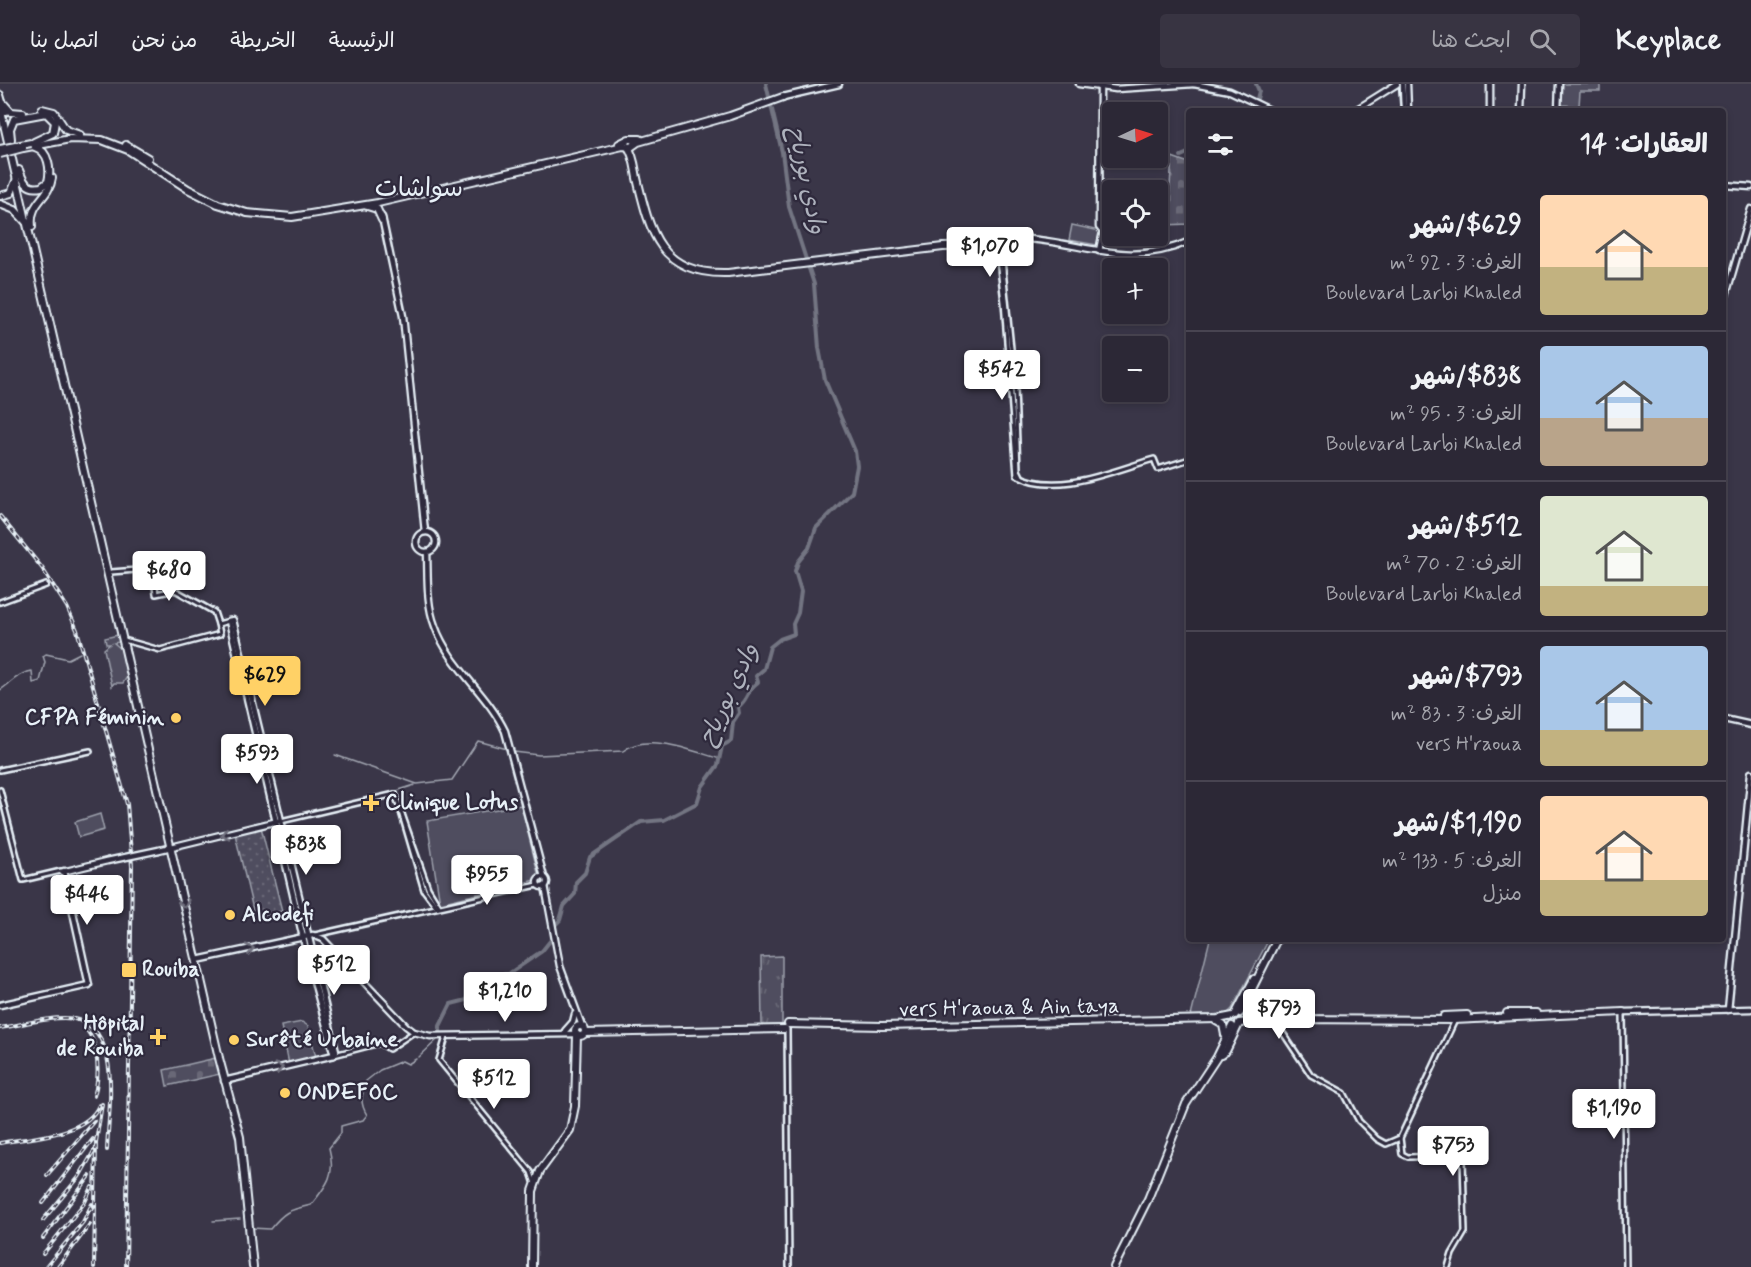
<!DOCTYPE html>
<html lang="ar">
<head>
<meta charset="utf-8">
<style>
  body { margin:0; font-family:Mynerve,"Playpen Sans Arabic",sans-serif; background:#383442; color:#f1f3f6; direction:rtl; height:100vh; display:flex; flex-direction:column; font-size:22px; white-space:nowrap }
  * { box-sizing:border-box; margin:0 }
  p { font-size:20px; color:#a6a6ad }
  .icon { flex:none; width:33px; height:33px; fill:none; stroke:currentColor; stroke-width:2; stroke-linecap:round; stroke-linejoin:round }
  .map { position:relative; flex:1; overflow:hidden; direction:ltr }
  .side { position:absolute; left:1186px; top:24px; width:540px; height:834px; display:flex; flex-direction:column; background:#2c2836; border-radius:6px; box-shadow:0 3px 9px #0003,0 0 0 2px #484451; direction:rtl }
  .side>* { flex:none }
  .needle { width:39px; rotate:86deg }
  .tools { position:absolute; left:1102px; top:18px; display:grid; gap:12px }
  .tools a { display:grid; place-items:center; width:66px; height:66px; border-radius:6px; background:#2c2836; box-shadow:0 3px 9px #0003,0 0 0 2px #484451; font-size:30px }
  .price { position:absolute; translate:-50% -51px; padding:0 14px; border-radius:6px; background:#fff; color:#222; font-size:20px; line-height:39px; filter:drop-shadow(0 2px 3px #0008) }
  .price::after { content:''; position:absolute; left:50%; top:36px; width:18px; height:14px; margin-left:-9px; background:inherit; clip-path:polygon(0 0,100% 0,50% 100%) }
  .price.active { background:#ffd166; color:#111 }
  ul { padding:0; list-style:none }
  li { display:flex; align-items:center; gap:18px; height:150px; padding:0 18px }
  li+li { border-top:2px solid #484451 }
  li span { display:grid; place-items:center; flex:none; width:168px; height:120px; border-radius:6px; color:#555 }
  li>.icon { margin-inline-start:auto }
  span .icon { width:72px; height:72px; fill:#fffc; stroke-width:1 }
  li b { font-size:26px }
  h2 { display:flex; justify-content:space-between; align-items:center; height:72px; padding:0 18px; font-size:26px }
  header { display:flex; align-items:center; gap:36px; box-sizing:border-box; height:84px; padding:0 30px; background:#2c2836; border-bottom:2px solid #484451 }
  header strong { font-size:28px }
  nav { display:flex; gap:33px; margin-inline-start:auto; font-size:21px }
  .search { width:420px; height:54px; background:#383442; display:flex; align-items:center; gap:15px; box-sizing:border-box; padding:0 21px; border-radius:6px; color:#a6a6ad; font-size:22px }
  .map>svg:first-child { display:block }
  .grass { fill:#504e5f; stroke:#9ca0ac; stroke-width:1.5 }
  .cemetery { fill:url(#cemetery-stones); stroke:#9ca0ac; stroke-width:1.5 }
  .park { fill:url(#park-tufts); stroke:#9ca0ac; stroke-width:1.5 }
  .garden { fill:url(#garden-dots); stroke:#9ca0ac; stroke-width:1.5 }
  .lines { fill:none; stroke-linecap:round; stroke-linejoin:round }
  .stream { stroke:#a2a6b1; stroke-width:1.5 }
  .river { stroke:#737482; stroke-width:4 }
  .highway-tunnel { stroke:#545262; stroke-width:6; stroke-dasharray:6 3; stroke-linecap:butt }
  .minor-casing { stroke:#e8f1f8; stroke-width:8 }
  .major-casing { stroke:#e8f1f8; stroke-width:9 }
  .highway-casing { stroke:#e8f1f8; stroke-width:10 }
  .minor { stroke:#2f2a3d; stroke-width:3 }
  .major { stroke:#2f2a3d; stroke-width:4.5 }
  .highway { stroke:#2f2a3d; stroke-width:6 }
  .tram { stroke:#e8f1f8; stroke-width:1.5 }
  .rail-casing { stroke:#e8f1f8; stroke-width:4 }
  .rail { stroke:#2f2a3d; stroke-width:1.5; stroke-dasharray:4.5; stroke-linecap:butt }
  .major-bridge-casing { stroke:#e8f1f8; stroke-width:9; stroke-linecap:butt }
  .highway-bridge-casing { stroke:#e8f1f8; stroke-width:10; stroke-linecap:butt }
  .major-bridge { stroke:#2f2a3d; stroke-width:4.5 }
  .highway-bridge { stroke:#2f2a3d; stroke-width:6 }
  .oneway { stroke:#70707e }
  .poi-dot { fill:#ffd166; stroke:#2f2a3d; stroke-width:2 }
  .labels { text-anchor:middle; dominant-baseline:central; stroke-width:4.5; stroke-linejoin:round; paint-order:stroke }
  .poi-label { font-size:22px; font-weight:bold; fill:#e8f1f8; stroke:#2f2a3d; text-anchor:start }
  .street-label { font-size:22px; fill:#e8f1f8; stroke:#2f2a3d }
  .water-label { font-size:24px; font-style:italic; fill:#aeb2bd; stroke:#2f2a3d }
  .quarter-label { font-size:26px; fill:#e8f1f8; stroke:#2f2a3d }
</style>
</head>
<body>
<header>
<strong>Keyplace</strong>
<div class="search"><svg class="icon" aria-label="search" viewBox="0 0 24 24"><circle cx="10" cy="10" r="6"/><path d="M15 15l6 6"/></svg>ابحث هنا</div>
<nav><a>الرئيسية</a><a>الخريطة</a><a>من نحن</a><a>اتصل بنا</a></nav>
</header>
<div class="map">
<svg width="1751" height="1183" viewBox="0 0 1751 1183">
  <defs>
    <pattern id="cemetery-stones" width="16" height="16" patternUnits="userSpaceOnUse" patternTransform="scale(1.5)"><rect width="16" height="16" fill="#504e5f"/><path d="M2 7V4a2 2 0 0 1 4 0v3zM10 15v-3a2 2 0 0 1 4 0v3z" fill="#696877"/></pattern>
    <pattern id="park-tufts" width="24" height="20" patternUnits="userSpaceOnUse" patternTransform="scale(1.5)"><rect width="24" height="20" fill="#504e5f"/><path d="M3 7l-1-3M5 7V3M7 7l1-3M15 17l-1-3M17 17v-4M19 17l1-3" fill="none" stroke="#696877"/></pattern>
    <pattern id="garden-dots" width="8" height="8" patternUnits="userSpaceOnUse" patternTransform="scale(1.5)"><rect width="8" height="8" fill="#504e5f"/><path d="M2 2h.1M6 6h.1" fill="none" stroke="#696877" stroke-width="1.8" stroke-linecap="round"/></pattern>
  </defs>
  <rect width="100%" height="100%" fill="#3a3648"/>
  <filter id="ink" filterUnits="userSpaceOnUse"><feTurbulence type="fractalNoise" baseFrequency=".0167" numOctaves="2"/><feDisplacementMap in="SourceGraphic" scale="12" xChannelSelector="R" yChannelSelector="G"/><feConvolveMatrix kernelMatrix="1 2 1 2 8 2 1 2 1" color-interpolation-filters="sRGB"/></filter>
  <g filter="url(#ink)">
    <g class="grass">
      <path d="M1562,0H1600V7H1580L1579,22L1561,21Z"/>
      <path d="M1072,141L1100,147L1097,161L1069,156Z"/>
      <path d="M118,551L119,558L114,559L121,565L127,593L123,599H114L112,602L104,565L110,560H106L105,554Z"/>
      <path d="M521,721L538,789L535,796L440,819L427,737Z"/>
      <path d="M100,730L104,746L79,753L75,738Z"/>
      <path d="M1210,855H1269L1232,925L1227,930L1191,932Z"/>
      <path d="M302,938L308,942L316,973L289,980L281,942Z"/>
    </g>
    <g class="cemetery">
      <path d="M1172,73L1189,79V140L1164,141L1168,131L1165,124L1169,117Z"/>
      <path d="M216,974L220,990L167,1002L164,986Z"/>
    </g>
    <path class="park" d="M782,872V941L762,942L761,873Z"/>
    <path class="garden" d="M261,743L282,827L255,834L235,750Z"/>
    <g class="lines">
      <g class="stream">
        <path d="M0,606C12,599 17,589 32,587L33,599L40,597L45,578L43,572L46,570L68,575L80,569"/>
        <path d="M514,668L539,671L623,667C648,648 693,667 720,675"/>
        <path d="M335,671L417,700L452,696L478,657L507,665"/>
        <path d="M399,706L415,701"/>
        <path d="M419,973L439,954"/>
        <path d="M213,1137L240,1135"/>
        <path d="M251,1144L270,1145C284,1128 288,1126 311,1121C328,1100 336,1090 329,1064L341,1049V1042L363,1036L367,1031C359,1018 362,1011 366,997L380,986L402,977L408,980L416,975"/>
      </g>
      <g class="river">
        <path d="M1254,27L1259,7L1256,0"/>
        <path d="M1181,72L1190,68"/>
        <path d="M554,842L560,836L564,822L575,810L576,798L585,789L590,773L641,738L664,736L697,719L702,703L718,681L722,662L731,657L733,638L739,629L738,623C749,615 746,606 758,598L756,592L764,585L770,563L780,555L794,550L793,540L798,529L801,507L795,487L798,478L809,464L816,444L852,408L857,382L855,367L825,296L819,264L814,200L789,123L782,68L766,0"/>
        <path d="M510,889L542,867L550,857"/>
        <path d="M440,949V942L451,920L467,916L471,907L479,902H484L496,891L508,890"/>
      </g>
      <path class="highway-tunnel" d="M1234,943L1240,929"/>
      <defs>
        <g id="minor">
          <path d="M997,161L1000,169"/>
          <path d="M992,163L999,176L1004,218L1017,391C1057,413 1114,386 1154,375L1158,385L1190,375"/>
          <path d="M1002,176L1015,304L1018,386L1021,392"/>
          <path d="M111,488L150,485L153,487L156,510L175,506L214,528L218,540L229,537"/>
          <path d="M0,518L46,501"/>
          <path d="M124,556L160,566L220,550L218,540"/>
          <path d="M0,686L90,667"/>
          <path d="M0,706L23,796L61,787"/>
          <path d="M395,710L428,804L439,822"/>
          <path d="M397,714L424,806L436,822"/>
          <path d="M281,737L395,710"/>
          <path d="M315,851L538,801"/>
          <path d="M1623,930L1626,1183"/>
          <path d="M1271,938L1281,946L1285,937"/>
          <path d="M787,945L789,1183"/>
          <path d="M1281,946L1311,991L1344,1009L1359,1037L1377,1055L1386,1060L1400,1054L1455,936"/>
          <path d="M446,953L439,976L531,1088L534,1097"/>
          <path d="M334,971L380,959L389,965L414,948"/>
          <path d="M1400,1054L1402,1070L1408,1073L1462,1072L1463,1076L1465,1148L1452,1170L1448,1183"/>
        </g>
        <g id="major">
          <path d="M1079,0L1116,5L1194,0"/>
          <path d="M1194,0L1230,7L1272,27"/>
          <path d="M1402,0L1404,27"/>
          <path d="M1407,0L1408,27"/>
          <path d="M783,13L839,0"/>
          <path d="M1357,25L1397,0"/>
          <path d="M1490,27V0"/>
          <path d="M1521,27L1522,0"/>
          <path d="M1558,27L1559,0"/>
          <path d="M1724,101L1751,103"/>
          <path d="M382,133L403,232L425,448"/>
          <path d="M996,156C1069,147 1117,190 1190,157"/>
          <path d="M1001,157L1002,175"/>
          <path d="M1099,167L1103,148L1099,143L1100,4"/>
          <path d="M1724,218L1751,125"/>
          <circle cx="426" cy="458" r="10"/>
          <path d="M427,468C428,492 426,519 435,542C449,582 487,609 505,647L544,793"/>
          <path d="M229,537L233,536L336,967L334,971"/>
          <path d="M229,537L308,875L334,971"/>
          <path d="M1724,635L1751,641"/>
          <path d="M159,766L278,737"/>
          <path d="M62,788L107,777"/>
          <circle cx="542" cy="798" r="5"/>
          <path d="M545,802L560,882L582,942"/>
          <path d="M197,876L313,851L323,855L406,942L414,948L430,952L576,950"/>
          <path d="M0,921L89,901L64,787"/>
          <path d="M1728,926L1751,689"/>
          <path d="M1623,928L1751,925"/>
          <path d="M565,947L573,938L575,930"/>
          <path d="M224,997L334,971"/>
        </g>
        <g id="highway">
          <path d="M0,11L5,28"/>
          <path d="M4,20L11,28L23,29"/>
          <path d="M0,23L219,974L240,1053L253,1183"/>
          <path d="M42,25L54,28L66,46L80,51"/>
          <path d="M11,55L10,45L14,35L46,29L55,38L53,49L34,58"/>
          <path d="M619,60L629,55H640"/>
          <path d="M126,61L148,74"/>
          <path d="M628,63C634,71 635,84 637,94C650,149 660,191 728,189L943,163L991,162"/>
          <path d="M23,64L70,55L102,56L128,66L188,105L218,120L247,129L292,133L378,119L623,62L631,63L638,58L730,32L783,13"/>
          <path d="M19,86C23,97 27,106 41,103L48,98C51,86 49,67 35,63"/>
          <path d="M0,112L11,109L16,97"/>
          <path d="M0,120L15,126L26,138"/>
          <path d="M367,122L377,125L382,136"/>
          <path d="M32,143C29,117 49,115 52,94"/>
          <circle cx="994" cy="159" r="4.5"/>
          <path d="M1246,923L1249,931L1257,934"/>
          <path d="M1240,929L1277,855"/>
          <path d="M1507,929H1536"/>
          <path d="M1235,931L1254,895"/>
          <path d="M1444,932L1467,931"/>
          <path d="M1216,937L1223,941L1225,951"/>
          <path d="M1239,939L1287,935L1454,936L1623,928"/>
          <path d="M788,940L882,942L1218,935L1233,932"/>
          <circle cx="580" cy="947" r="5"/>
          <path d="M585,949L785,945"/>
          <path d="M1221,971L1226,967L1239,940"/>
          <path d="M532,1183L533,1107L540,1087L570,1046L575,1022L577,951"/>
          <path d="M1114,1183L1148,1115L1186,1020L1217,973L1232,942"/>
        </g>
      </defs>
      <use href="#minor" class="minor-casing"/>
      <use href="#major" class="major-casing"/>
      <use href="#highway" class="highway-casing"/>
      <use href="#minor" class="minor"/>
      <use href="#major" class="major"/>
      <use href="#highway" class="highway"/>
      <path class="tram" d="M1400,0L1401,27"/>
      <defs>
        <g id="rail">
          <path d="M0,432L42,484L67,523L77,546L127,720L132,782L126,1183"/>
          <path d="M0,944C21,941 43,934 64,934C126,934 108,1027 107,1066"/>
          <path d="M86,945C99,960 100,993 94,1012"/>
          <path d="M0,1059C29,1053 86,1052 99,1021"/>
          <path d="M47,1091L94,1037"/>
          <path d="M43,1119L93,1055"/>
          <path d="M43,1136L79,1093L94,1067"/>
          <path d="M43,1154L90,1092"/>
          <path d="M43,1170L85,1118L92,1103"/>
          <path d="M46,1183L83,1138L92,1120"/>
          <path d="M58,1183L90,1140"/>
          <path d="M94,1183L96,1058L102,1020"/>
        </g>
      </defs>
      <use href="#rail" class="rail-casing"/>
      <use href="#rail" class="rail"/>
      <defs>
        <path id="major-bridge" d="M107,777L159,766"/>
        <g id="highway-bridge">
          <path d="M0,65L31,59"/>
          <path d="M0,70L23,64"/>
        </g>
      </defs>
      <use href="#major-bridge" class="major-bridge-casing"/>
      <use href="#highway-bridge" class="highway-bridge-casing"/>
      <use href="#major-bridge" class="major-bridge"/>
      <use href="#highway-bridge" class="highway-bridge"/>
    </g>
    <defs><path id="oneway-chevron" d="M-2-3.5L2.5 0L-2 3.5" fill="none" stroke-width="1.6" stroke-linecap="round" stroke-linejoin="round" transform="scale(1.5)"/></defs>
    <g class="oneway">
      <use href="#oneway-chevron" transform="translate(225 750) rotate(167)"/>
      <use href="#oneway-chevron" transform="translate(184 820) rotate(77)"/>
      <use href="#oneway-chevron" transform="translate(250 865) rotate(-13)"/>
      <use href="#oneway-chevron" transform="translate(279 984) rotate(-13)"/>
    </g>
  </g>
  <g class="poi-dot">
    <circle cx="176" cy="634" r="6"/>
    <path d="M368 710h6v6h6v6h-6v6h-6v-6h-6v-6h6z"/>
    <circle cx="230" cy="831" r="6"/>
    <rect x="121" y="878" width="16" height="16" rx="3"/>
    <path d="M155 944h6v6h6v6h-6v6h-6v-6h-6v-6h6z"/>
    <circle cx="234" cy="956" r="6"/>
    <circle cx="285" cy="1009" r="6"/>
  </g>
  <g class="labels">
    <g class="poi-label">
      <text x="164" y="634" text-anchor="end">CFPA Féminin</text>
      <text x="385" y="719">Clinique Lotus</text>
      <text x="242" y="831">Alcodefi</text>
      <text x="142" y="886">Rouiba</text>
      <text x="144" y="940" text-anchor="end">Hôpital<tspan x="144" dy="25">de Rouiba</tspan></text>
      <text x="246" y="956">Surêté Urbaine</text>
      <text x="297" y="1009">ONDEFOC</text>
    </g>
    <g class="street-label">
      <text transform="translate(1009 924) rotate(-1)">vers H'raoua &amp; Ain taya</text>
    </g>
    <g class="water-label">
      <text transform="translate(806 96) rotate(78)">وادي بورياح</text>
      <text transform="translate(729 611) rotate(-65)">وادي بورياح</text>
    </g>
    <g class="quarter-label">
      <text x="419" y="105">سواشات</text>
    </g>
  </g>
</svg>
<div class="tools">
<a><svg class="needle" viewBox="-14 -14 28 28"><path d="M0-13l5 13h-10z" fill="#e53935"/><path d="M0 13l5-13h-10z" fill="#a6a6ad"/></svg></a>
<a><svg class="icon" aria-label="locate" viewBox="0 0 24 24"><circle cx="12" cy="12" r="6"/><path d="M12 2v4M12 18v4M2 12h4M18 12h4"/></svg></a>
<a>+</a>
<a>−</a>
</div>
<b class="price" style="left:990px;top:194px">$1,070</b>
<b class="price" style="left:1002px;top:317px">$542</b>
<b class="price" style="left:169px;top:518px">$680</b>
<b class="price active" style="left:265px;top:623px">$629</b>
<b class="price" style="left:257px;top:701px">$593</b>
<b class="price" style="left:306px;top:792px">$838</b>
<b class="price" style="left:487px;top:822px">$955</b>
<b class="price" style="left:87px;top:842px">$446</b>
<b class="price" style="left:334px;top:912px">$512</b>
<b class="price" style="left:505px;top:939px">$1,210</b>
<b class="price" style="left:1279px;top:956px">$793</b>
<b class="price" style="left:494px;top:1026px">$512</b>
<b class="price" style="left:1614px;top:1056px">$1,190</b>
<b class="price" style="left:1453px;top:1093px">$753</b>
<section class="side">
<h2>العقارات: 14<svg class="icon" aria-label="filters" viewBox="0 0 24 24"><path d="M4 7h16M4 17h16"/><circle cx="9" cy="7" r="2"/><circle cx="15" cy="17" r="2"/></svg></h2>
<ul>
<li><span style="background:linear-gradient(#ffd9b3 60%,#c2b280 0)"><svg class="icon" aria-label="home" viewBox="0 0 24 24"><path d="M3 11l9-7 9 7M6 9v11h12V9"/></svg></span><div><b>$629/شهر</b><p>الغرف: 3 · 92 m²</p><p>Boulevard Larbi Khaled</p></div></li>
<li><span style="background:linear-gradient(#a9c7e8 60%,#b9a48a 0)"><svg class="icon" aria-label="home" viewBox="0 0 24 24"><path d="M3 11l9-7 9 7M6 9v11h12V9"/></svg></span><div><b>$838/شهر</b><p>الغرف: 3 · 95 m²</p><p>Boulevard Larbi Khaled</p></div></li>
<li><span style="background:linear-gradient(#dfe7d0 75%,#c2b280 0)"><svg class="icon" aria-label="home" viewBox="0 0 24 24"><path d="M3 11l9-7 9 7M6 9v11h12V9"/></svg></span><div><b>$512/شهر</b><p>الغرف: 2 · 70 m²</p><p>Boulevard Larbi Khaled</p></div></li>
<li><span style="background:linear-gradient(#a9c7e8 70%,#c2b280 0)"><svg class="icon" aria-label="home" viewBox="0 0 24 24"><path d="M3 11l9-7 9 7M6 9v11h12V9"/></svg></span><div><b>$793/شهر</b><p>الغرف: 3 · 83 m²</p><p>vers H'raoua</p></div></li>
<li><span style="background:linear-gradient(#ffd9b3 70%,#c2b280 0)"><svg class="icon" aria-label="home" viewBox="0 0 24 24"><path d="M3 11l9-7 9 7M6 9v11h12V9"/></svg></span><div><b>$1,190/شهر</b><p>الغرف: 5 · 133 m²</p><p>منزل</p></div></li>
</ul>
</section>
</div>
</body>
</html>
